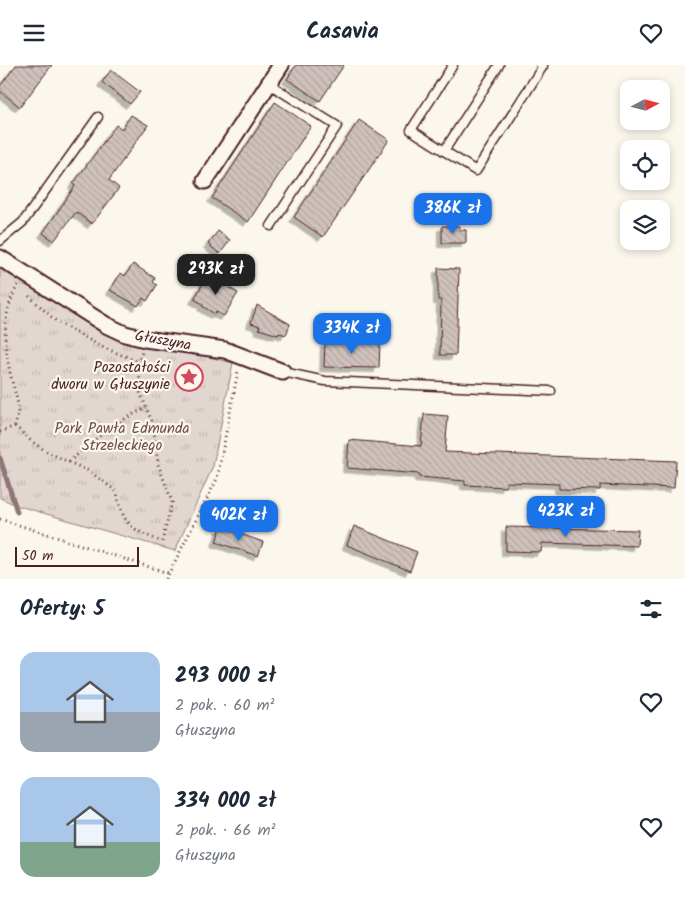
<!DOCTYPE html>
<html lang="pl">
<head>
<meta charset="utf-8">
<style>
  body { margin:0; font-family:Kalam,sans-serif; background:#f2f2f3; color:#1f2937; height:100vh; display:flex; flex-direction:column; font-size:19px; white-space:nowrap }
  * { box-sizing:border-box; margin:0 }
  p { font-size:16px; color:#747a83 }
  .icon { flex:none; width:28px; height:28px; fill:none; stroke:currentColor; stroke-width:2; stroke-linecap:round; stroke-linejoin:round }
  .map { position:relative; height:514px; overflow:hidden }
  .drawer { display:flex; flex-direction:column; background:#fff; flex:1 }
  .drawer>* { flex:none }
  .needle { width:32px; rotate:83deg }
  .controls { position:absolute; left:620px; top:15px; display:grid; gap:10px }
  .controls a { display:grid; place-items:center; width:50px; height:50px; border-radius:10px; background:#fff; box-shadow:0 2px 8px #0003; font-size:25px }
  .scale { position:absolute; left:15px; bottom:12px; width:124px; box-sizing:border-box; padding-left:5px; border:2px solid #4a1f2b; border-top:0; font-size:14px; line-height:18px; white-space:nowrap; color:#4a1f2b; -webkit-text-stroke:4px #fbf7ec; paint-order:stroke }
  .price { position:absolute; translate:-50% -42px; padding:0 11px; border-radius:10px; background:#1a73e8; color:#fff; font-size:16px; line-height:32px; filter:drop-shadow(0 1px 2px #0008) }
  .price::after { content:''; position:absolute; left:50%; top:30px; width:15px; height:11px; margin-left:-8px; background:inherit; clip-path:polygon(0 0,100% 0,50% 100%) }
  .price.selected { background:#222; color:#fff }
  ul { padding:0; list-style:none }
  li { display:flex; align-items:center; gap:15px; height:125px; padding:0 20px }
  li span { display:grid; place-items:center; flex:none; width:140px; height:100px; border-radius:15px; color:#555 }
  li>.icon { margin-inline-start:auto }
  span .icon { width:60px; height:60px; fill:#fffc; stroke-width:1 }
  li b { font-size:21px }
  h2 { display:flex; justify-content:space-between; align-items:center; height:60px; padding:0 20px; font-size:21px }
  header { display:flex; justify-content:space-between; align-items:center; height:65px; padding:0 20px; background:#fff; font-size:22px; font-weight:800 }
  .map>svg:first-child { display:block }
  .grass { fill:url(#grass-tufts); stroke:#967b7e }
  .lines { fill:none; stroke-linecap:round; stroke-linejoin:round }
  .stream { stroke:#907477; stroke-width:5 }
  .building { fill:url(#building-back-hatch); stroke:#4a1f2b; filter:url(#shadow) }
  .service-casing { stroke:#4a1f2b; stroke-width:11 }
  .minor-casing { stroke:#4a1f2b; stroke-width:19 }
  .path { stroke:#4a1f2b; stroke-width:3; stroke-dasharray:1 4; stroke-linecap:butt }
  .service { stroke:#fbf7ec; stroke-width:8 }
  .minor { stroke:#fbf7ec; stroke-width:15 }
  .labels { text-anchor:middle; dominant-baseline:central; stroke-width:4.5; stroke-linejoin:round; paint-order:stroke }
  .street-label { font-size:15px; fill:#4a1f2b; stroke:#fbf7ec }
  .poi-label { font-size:15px; fill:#4a1f2b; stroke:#fbf7ec; text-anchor:end }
  .park-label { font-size:15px; fill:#704d54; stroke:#fbf7ec }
</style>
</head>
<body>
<header><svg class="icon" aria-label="menu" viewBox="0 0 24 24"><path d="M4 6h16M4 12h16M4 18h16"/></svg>Casavia<svg class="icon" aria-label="heart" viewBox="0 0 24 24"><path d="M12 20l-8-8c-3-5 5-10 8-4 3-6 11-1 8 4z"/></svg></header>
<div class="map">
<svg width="685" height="514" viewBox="0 0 685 514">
  <defs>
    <pattern id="grass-tufts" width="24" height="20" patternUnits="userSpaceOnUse" patternTransform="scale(1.25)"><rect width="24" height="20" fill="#e2d7d0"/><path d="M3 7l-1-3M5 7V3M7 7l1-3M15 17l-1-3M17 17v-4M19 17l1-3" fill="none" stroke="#c3b8b3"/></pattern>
    <pattern id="building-back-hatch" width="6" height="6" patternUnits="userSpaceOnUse" patternTransform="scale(1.25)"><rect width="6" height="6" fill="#cfc2bc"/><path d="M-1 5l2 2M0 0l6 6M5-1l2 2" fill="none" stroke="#b3a6a2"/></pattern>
    <filter id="shadow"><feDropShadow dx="-4.5" dy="4.5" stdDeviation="0" flood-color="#0004"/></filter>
  </defs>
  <rect width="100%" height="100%" fill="#fbf7ec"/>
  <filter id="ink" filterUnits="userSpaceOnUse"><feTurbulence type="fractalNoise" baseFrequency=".02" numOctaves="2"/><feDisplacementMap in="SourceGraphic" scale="10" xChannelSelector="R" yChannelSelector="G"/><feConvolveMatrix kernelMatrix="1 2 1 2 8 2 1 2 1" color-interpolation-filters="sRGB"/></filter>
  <g filter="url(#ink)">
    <path class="grass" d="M0,199L103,265L233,298L213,401L175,486L19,441L0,433Z"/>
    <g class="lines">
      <path class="stream" d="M0,393L17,447"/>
    </g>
    <g class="building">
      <path d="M16,0H52L20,42L0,26V21Z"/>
      <path d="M296,0H344L320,36L287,14Z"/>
      <path d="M111,5L140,27L130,39L102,17Z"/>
      <path d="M275,37L311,61L248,157L212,133Z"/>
      <path d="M131,50L148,60L109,115L119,123L92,159L76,147L54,176L43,168L75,121L73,119L116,60L122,64Z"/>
      <path d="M359,55L389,75L323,172L294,152Z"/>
      <path d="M442,161H460V165H466V178H442Z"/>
      <path d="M218,166L230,175L220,189L208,179Z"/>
      <path d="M133,199L155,213L153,217L157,220L147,236L143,233L138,241L110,225L121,208L125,211Z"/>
      <path d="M438,203L459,204L456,290H440L441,235H438Z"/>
      <path d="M208,210L238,228L224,251L216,247L215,249L202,241L203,239L194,234Z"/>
      <path d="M257,240L290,259L286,270L279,268L278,270L259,264L260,261L251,258Z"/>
      <path d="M325,277L380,278L379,303L324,302Z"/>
      <path d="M424,349L448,351L445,387L676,396L674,423L600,420V425L559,424V419L506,417V422L465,420V416L419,412V409L347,403L349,375L421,381Z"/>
      <path d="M354,461L417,487L410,506L347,480Z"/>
      <path d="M221,462L263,477L258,491L216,477Z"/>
      <path d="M506,462L638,465L637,481L542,478L541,487L506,486Z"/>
    </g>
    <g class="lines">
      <defs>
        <g id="service">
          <path d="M453,0L411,65L476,106L543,1L541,0"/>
          <path d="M269,19L337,61L271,161"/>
          <path d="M444,86L499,0"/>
          <path d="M0,176L23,157L98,52"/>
          <path d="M283,307L325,316L551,326"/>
        </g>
        <g id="minor">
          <path d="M205,116L281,0"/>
          <path d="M0,193L106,260L125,269L145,274L225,285L283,307"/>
        </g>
      </defs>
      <use href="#service" class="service-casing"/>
      <use href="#minor" class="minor-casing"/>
      <g class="path">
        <path d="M29,231L57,257L102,282L139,297"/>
        <path d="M15,361L31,376L49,388L89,406L117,427C123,462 132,464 162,477L172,437L158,399L153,359L140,327L139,297L142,287"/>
        <path d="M0,367L15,361C21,342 17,335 12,316C4,282 0,251 18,220"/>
        <path d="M69,397C94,375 115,356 147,343"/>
        <path d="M0,454L168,508"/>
        <path d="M166,514L217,414L238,306"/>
      </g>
      <use href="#service" class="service"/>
      <use href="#minor" class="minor"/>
    </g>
  </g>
  <defs>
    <symbol id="sight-ring" viewBox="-11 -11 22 22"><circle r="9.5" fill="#fbf7ec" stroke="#d1495b" stroke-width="1.5"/><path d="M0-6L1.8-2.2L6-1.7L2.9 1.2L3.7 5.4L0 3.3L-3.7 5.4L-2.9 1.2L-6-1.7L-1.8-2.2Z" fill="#d1495b"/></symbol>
  </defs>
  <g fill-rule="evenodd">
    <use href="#sight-ring" x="173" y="296" width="32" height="32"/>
  </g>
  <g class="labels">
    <g class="street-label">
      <text transform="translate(163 276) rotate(10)">Głuszyna</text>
    </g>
    <g class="poi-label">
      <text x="170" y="303">Pozostałości<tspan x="170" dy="17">dworu w Głuszynie</tspan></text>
    </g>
    <g class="park-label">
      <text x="122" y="364">Park Pawła Edmunda<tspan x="122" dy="17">Strzeleckiego</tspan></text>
    </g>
  </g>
</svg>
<div class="controls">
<a><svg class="needle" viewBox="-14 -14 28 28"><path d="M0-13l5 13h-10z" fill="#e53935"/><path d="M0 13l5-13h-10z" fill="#747a83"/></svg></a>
<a><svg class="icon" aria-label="locate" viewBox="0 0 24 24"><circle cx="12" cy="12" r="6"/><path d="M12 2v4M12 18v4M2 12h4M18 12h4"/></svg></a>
<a><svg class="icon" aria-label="layers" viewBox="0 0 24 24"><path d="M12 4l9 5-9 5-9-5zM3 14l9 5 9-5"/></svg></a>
</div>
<div class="scale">50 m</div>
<b class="price" style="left:453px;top:170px">386K zł</b>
<b class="price selected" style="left:216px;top:231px">293K zł</b>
<b class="price" style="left:352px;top:290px">334K zł</b>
<b class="price" style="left:566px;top:473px">423K zł</b>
<b class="price" style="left:239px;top:477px">402K zł</b>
</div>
<section class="drawer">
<h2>Oferty: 5<svg class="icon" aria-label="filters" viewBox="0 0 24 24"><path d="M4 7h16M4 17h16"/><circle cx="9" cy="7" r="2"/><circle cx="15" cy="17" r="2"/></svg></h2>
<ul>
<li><span style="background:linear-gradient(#a9c7e8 60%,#9aa5b1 0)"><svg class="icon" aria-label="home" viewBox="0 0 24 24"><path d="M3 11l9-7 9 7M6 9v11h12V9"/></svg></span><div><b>293 000 zł</b><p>2 pok. · 60 m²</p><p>Głuszyna</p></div><svg class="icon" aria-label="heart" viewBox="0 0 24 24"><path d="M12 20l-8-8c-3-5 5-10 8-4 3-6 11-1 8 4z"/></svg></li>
<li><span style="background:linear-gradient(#a9c7e8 65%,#7fa58c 0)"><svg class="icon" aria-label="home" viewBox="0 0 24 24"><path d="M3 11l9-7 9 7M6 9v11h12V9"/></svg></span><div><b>334 000 zł</b><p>2 pok. · 66 m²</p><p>Głuszyna</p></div><svg class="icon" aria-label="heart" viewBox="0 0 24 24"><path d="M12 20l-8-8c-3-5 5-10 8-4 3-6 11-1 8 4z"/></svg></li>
</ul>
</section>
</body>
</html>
